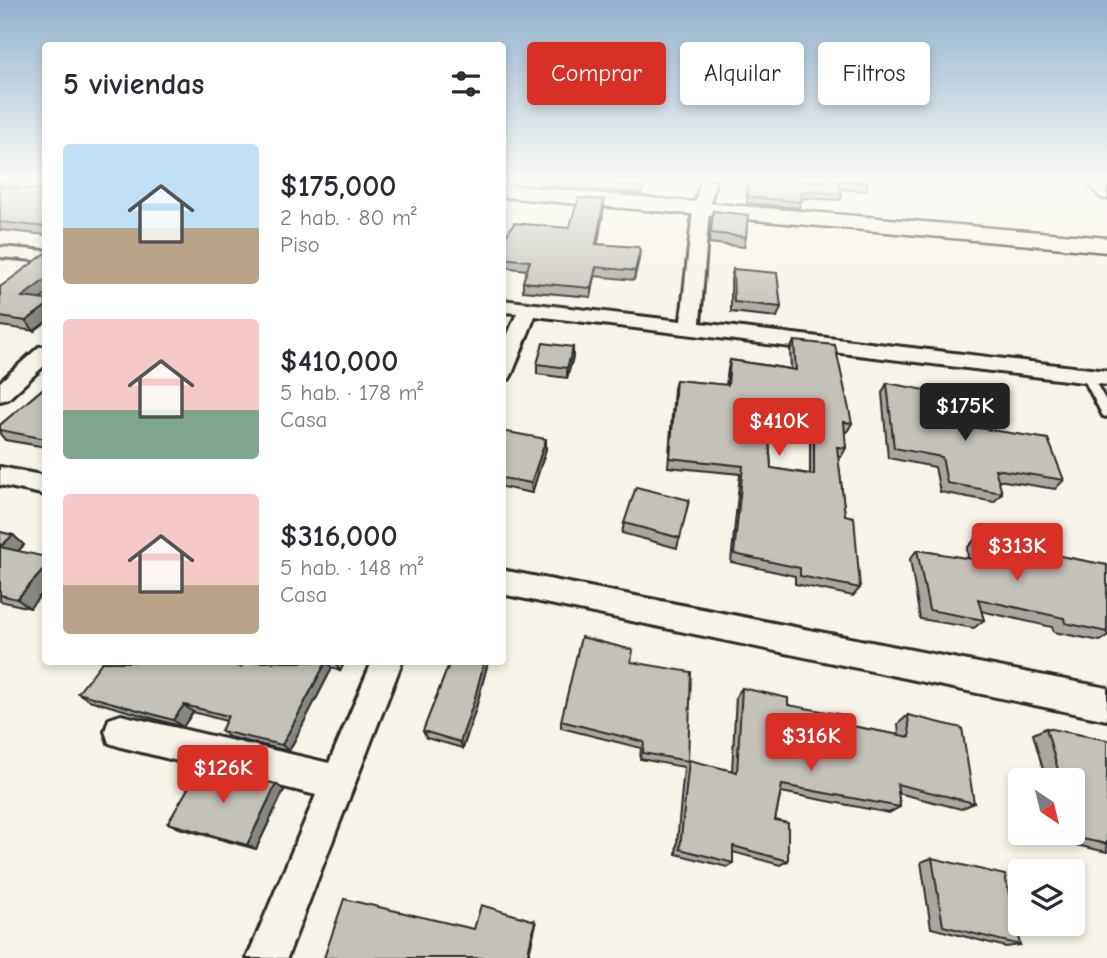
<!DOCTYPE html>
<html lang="es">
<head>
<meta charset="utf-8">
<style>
  body { margin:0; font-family:"Comic Neue",sans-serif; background:#f2f2f3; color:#2b2b33; height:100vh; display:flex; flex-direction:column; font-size:26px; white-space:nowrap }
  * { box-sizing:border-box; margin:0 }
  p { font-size:23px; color:#7c7c81 }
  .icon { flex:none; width:38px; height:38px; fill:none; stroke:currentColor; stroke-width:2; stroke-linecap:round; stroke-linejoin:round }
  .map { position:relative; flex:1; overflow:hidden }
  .drawer { position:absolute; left:42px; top:42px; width:464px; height:623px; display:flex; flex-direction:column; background:#fff; border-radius:7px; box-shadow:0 4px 10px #0003 }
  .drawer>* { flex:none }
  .hud { position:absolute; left:527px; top:42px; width:474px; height:63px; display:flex; gap:14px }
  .needle { width:46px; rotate:145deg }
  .tools { position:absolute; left:1008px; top:768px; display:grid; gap:14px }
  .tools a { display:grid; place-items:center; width:77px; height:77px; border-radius:7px; background:#fff; box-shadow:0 4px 10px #0003; font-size:35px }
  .price { position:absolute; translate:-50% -60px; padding:0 16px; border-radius:7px; background:#d93025; color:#fff; font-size:23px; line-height:46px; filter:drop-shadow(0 2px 4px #0008) }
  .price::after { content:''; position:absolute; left:50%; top:42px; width:21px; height:16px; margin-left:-10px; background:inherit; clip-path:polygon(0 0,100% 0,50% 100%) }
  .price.selected { background:#222; color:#fff }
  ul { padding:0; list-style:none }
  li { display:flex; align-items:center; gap:21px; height:175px; padding:0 21px }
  li span { display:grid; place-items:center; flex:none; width:196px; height:140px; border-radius:7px; color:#555 }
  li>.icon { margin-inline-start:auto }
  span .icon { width:84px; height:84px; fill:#fffc; stroke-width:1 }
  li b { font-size:30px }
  h2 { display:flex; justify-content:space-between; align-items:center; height:84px; padding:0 21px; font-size:30px }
  .chip { padding:0 24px; border-radius:7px; background:#fff; box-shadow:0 4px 10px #0003; font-size:24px; line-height:63px }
  .chip.selected { background:#d93025; color:#fff }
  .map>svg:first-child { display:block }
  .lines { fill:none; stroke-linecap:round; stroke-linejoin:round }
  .service-casing { stroke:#2b2b2b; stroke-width:6 }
  .minor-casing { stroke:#2b2b2b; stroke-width:6 }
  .tertiary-casing { stroke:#2b2b2b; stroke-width:5 }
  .secondary-casing { stroke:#2b2b2b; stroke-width:5 }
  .service { fill:#f7f3e8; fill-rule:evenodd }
  .minor { fill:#f7f3e8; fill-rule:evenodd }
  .tertiary { fill:#f7f3e8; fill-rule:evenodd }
  .secondary { fill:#f7f3e8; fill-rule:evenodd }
  .wall { fill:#a9a69f; stroke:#2b2b2b; stroke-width:2; fill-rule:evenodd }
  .shaded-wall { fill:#898782; stroke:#2b2b2b; stroke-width:2 }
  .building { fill:#c4c1b9; stroke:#2b2b2b; stroke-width:2; fill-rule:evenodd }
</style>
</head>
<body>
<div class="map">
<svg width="1107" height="958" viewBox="0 0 1107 958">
  <rect width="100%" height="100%" fill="#f7f3e8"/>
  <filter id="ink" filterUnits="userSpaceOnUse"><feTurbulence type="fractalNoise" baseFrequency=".0143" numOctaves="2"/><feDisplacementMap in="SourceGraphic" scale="14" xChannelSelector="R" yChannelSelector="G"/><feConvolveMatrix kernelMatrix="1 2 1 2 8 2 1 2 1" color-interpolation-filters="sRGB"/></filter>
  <g filter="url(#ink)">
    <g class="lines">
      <defs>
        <path id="service" d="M1087,373L1091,374L1107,403V417L1103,416L1082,376Z"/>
        <g id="minor">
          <path d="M701,181H715L709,210L700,323L1107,371V385L535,316L512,374L509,379L502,381V348L517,313L502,312V300L681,321L693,210Z"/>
          <path d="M0,247L46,251V261L0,257Z"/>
          <path d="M46,346V364L8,399L0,401V382L39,347Z"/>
          <path d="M0,467L46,476V495L0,485Z"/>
          <path d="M502,570L1107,688V720L502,594Z"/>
          <path d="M372,662H402L287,958H247L316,795L121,747L109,743L105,731L109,719L121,715L329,763Z"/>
        </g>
        <path id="tertiary" d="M1086,181H1105L1107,199L1101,198Z"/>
        <path id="secondary" d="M502,185L1107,238V252L502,197Z"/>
      </defs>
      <use href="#service" class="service-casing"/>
      <use href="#minor" class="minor-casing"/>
      <use href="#tertiary" class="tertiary-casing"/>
      <use href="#secondary" class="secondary-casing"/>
      <use href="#service" class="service"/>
      <use href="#minor" class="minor"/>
      <use href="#tertiary" class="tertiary"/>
      <use href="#secondary" class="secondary"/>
    </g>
    <g class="wall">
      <path d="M0,181H26L14,188L46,190V235L0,230Z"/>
      <path d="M538,181H646L642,194L538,185Z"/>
      <path d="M746,181H867L868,184L865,191L840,189L842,194L840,200L803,198L802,200H801L799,208L747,203Z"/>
      <path d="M604,200L597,244L639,259L634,280L595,276L591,297L523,291V282L527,270L502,267V243L569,228Z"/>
      <path d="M713,211L746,237L744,247L709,243Z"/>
      <path d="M733,269L781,307L777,317L731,312V279Z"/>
      <path d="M0,287L34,331L0,326Z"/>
      <path d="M794,341L852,423L847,432L844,431L846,448L841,457H838L845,515L860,588L853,596L795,584V576L731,562L740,474L668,467L674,389L676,380L726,385L728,369L730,360L791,369L790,350ZM768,421L810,427V474L771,468Z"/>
      <path d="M573,347V357L567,378L537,374V364Z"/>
      <path d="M887,383L935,413L967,426L1064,480L1055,489L998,480L1002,493L994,502L940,492L935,467L888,458L882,393Z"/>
      <path d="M46,386V447L5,440L0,434V425Z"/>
      <path d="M502,431L546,449L532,493L502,487Z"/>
      <path d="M689,500L677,548L622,533L624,523Z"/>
      <path d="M0,532L13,535L24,545L18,551L30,608L0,601Z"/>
      <path d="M997,537L1029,550L1107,565V637L1100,641L1054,632L1052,627L981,611L984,620L974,628L920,619L910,559L917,550L968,559L967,548L976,538L993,542Z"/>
      <path d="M244,662H345L340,671L332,668L289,751L229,737L221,731L226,721L193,712L183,727L89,700L78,693L241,667Z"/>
      <path d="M445,662H488L476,708L463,748L426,738L423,731L449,664H446Z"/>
      <path d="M631,662L688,761L732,771L736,696L742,688L841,724L899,735L898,724L908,715L974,803L961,809L898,793L900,807L889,813L781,792L775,820L788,861L780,865L733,852V863L727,867L676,854L684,767L640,759L641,748L561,728V721Z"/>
      <path d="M1046,728L1107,740V852L1062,842L1060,833H1073V780H1046L1033,734Z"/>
      <path d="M284,790L256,849L179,828L168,823Z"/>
      <path d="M932,858L1020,945L1006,947L931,928L921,862Z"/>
    </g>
    <g class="shaded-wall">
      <path d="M8,181H26L3,195L0,191V186Z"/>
      <path d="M604,200V209L596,253V244Z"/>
      <path d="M640,250L639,259L634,280L635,271Z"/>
      <path d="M596,267L595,276L591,297V288Z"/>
      <path d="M46,279V295L30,307L22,297Z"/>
      <path d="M46,306V322L34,331L26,321Z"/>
      <path d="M573,347V357L567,378V368Z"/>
      <path d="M546,439V449L532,493L531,483Z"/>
      <path d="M13,535L24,545L12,557L0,547Z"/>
      <path d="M46,567V589L30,608L17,599Z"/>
      <path d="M326,662L332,668L289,751L282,745Z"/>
      <path d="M336,662H345L340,671L335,663Z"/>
      <path d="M484,662H488L476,708L463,748L460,742Z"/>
      <path d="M184,705L193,712L183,727L173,720Z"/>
      <path d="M276,784L284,790L256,849L247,845Z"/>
      <path d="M535,921L536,924L528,958H527Z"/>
    </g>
    <g class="building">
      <path d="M0,181H8L0,186Z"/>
      <path d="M577,181H644L642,187Z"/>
      <path d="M748,181H867L868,184L838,182L842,194L804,191V193H800L801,202L749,197Z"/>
      <path d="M0,187L46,190V227L0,222Z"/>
      <path d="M579,198L604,200L596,244L638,247L640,250L635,271L596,267L591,288L523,282L530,261L502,258V243L514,223L569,228Z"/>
      <path d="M713,211L748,215L746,237L711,233Z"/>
      <path d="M46,253V279L22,297L46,300V306L26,321L0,317V287Z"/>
      <path d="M733,269L777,273L781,307L734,302Z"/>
      <path d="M794,341L835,345L852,423L844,422L846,448L837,447L845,515L854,517L860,588L800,576V568L734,554L743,466L670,458L676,380L728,385L730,360L796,370ZM767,412L814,418V475L771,468Z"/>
      <path d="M543,343L573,347L567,368L537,364Z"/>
      <path d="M887,383L931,391L935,413L964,417L967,426L1048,439L1064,480L995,469L1002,493L947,483L942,457L894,448Z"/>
      <path d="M46,386V439L0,430V425Z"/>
      <path d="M502,431L546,439L531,483L502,478Z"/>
      <path d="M636,487L689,500L680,538L624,523Z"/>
      <path d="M0,532L13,535L0,547L46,557V567L17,599L0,595Z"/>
      <path d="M997,537L1024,542L1029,550L1107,565V632L1065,623L1064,618L978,599L984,620L929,610L917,550L978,560L976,538L999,543Z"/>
      <path d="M581,637L633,650L631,662L691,672L688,761L643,753L644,742L561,721Z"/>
      <path d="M102,662H222L241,667L244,662H326L282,745L221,731L228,716L184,705L173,720L78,693Z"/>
      <path d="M450,662H484L474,701L460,742L423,731Z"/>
      <path d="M742,688L788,698V705L839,714L841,724L910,737L908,715L962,728L974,803L897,784L900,807L782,785L775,820L788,823V861L733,846V863L680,849L689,760L737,772Z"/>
      <path d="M1046,728L1107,740V844L1077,838L1073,821V780H1061Z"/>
      <path d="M201,766L276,784L247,845L168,823Z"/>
      <path d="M932,858L1005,875L1020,945L943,926Z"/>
      <path d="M344,899L474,929L481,905L535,921L527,958H324Z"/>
    </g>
  </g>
  <linearGradient id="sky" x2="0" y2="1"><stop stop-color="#91b1cd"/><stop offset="0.57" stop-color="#fbfaf5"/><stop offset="1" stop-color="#fbfaf5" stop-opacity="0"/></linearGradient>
  <rect width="1107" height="315" fill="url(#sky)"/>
</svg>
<div class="tools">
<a><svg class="needle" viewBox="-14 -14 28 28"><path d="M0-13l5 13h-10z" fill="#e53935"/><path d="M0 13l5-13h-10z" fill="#7c7c81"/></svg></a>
<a><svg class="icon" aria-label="layers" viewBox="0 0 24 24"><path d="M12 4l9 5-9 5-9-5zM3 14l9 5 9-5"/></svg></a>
</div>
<b class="price selected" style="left:965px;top:443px">$175K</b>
<b class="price" style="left:779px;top:458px">$410K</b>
<b class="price" style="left:1017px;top:583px">$313K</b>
<b class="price" style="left:811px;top:773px">$316K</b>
<b class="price" style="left:223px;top:805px">$126K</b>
<div class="hud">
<a class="chip selected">Comprar</a>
<a class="chip">Alquilar</a>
<a class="chip">Filtros</a>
</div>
<section class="drawer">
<h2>5 viviendas<svg class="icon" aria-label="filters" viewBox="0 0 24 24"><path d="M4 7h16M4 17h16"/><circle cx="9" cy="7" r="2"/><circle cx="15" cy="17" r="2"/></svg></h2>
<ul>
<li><span style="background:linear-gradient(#bfe0f5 60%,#b9a48a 0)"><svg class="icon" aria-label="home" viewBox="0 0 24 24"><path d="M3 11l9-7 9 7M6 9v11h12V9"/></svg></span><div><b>$175,000</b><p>2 hab. · 80 m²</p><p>Piso</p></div></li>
<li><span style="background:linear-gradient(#f6c9c9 65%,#7fa58c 0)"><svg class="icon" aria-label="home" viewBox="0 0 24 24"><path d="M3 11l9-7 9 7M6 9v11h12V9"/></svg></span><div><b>$410,000</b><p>5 hab. · 178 m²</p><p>Casa</p></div></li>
<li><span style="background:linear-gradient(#f6c9c9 65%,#b9a48a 0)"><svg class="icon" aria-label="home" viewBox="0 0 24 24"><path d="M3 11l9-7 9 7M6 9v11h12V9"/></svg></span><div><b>$316,000</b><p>5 hab. · 148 m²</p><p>Casa</p></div></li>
</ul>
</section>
</div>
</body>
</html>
